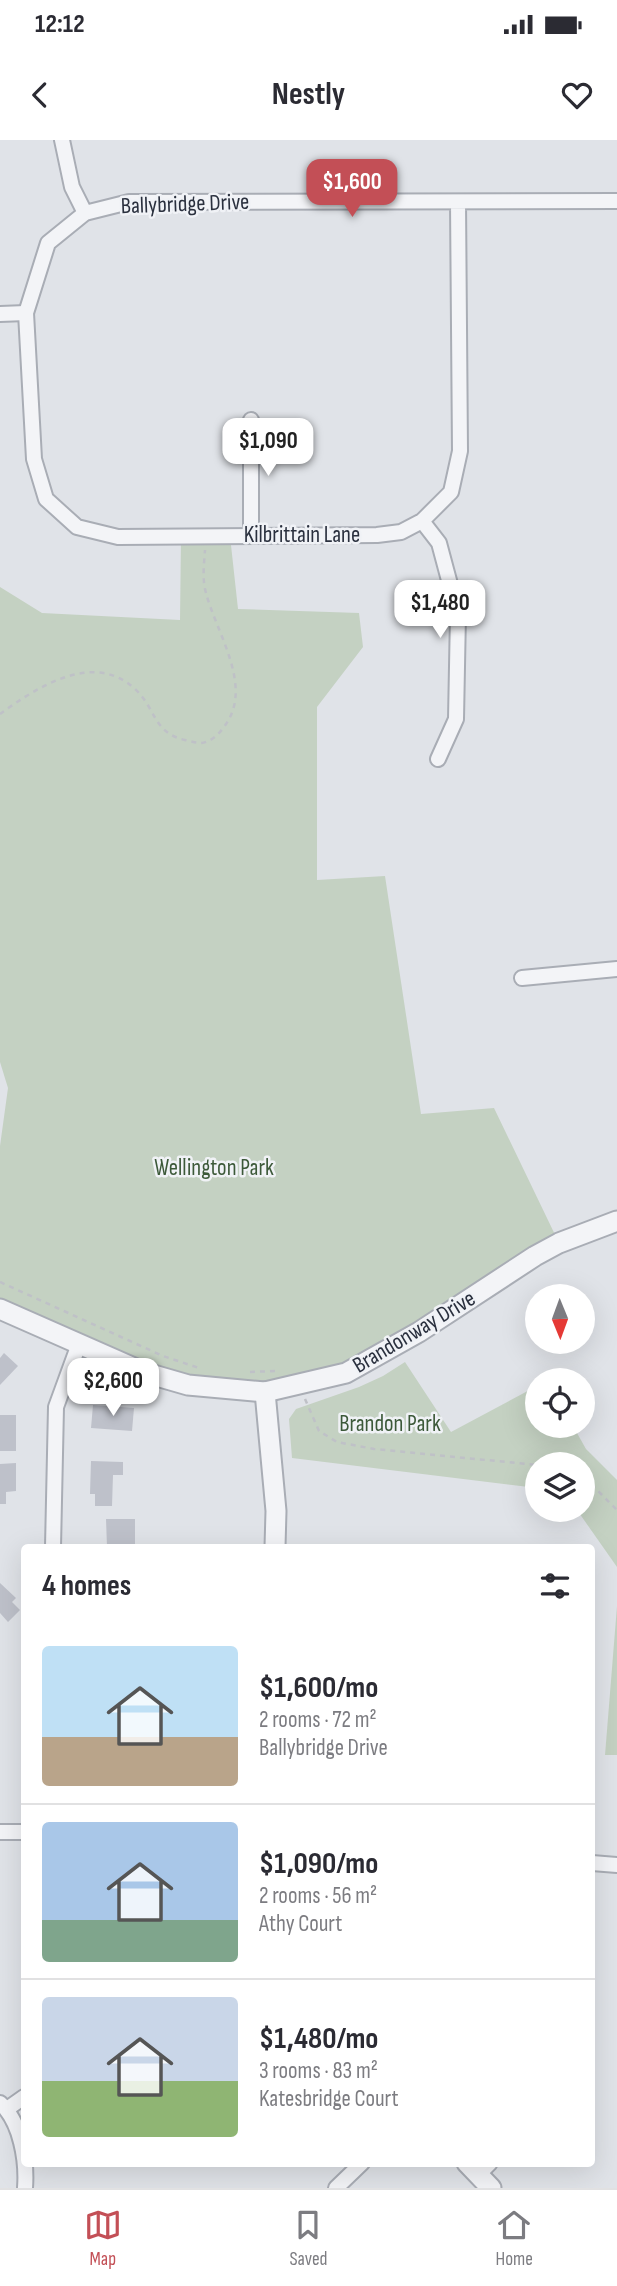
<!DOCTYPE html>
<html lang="en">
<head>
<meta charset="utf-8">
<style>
  body { margin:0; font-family:"Sofia Sans Condensed",sans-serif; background:#f7f7f7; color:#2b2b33; height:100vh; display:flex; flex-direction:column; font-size:26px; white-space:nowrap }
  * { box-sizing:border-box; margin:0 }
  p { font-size:23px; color:#7c7c81 }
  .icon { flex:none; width:38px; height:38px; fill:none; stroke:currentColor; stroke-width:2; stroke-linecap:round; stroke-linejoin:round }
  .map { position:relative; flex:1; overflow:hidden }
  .panel { position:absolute; left:21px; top:1404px; width:574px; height:623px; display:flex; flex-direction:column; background:#fff; border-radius:7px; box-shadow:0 7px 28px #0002 }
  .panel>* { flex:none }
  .needle { width:46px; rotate:179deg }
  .buttons { position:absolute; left:525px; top:1144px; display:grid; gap:14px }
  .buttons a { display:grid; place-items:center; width:70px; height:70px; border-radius:50%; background:#fff; box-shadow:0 7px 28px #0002; font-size:35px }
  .price { position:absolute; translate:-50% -60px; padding:0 16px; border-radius:14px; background:#fff; color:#222; font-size:23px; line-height:46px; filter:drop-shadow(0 2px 4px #0008) }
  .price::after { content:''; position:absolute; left:50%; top:42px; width:21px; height:16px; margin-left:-10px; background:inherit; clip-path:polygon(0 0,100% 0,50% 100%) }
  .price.on { background:#c34f56; color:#fff }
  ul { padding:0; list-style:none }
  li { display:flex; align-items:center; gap:21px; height:175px; padding:0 21px }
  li+li { border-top:2px solid #e1e1e2 }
  li span { display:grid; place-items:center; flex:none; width:196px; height:140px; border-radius:7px; color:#555 }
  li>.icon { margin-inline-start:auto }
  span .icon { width:84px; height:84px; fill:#fffc; stroke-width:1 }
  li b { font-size:30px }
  h2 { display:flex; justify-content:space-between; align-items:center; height:84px; padding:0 21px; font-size:30px }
  .status { display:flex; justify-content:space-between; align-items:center; height:49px; padding:0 35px; background:#fff; direction:ltr }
  .status svg { height:19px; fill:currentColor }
  header { display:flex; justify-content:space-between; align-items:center; height:91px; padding:0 21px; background:#fff; font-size:32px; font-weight:700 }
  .tab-bar { display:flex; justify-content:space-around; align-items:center; height:98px; border-top:2px solid #e1e1e2; background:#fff; font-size:19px; color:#7c7c81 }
  .tab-bar a { display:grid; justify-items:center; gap:4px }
  .tab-bar .on { color:#c34f56 }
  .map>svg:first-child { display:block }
  .green { fill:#c4d1c2 }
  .building { fill:#bec1ca }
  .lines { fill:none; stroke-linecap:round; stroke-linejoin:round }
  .minor-casing { stroke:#a9adb5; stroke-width:18 }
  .tertiary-casing { stroke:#a9adb5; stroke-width:23 }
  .path { stroke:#bfc1c7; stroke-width:2.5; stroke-dasharray:5 5; stroke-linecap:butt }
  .minor { stroke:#f3f4f7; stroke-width:14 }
  .tertiary { stroke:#f3f4f7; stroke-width:19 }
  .labels { text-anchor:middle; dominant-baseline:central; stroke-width:5; stroke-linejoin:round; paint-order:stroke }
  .street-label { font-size:23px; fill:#2a303e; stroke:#f0f2f6 }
  .park-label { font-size:23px; fill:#3c5939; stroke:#f0f2f6 }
</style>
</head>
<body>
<div class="status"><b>12:12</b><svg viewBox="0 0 49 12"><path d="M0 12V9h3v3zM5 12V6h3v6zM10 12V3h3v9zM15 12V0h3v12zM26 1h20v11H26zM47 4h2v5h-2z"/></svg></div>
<header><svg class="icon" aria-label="back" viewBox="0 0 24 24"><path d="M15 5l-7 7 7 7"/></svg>Nestly<svg class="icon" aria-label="heart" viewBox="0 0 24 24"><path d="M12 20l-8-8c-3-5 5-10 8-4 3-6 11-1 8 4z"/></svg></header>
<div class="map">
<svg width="617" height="2048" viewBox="0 0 617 2048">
  <rect width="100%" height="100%" fill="#e0e3e8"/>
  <g class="green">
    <path d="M230,396L238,469L359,473L363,507L317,567V740L385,736L421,974L494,968L559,1103L346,1233L278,1250L188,1245L0,1169V1006L8,948L0,922V447L42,473L180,480L181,397Z"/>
    <path d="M405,1222L451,1292L537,1246V1286H573L586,1309L617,1340V1427L577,1370H583V1325H537V1348L292,1318L289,1279L296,1269L359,1247L383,1236Z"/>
    <path d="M617,1466V1615H605Z"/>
  </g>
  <g class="building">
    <path d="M4,1213L18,1226L0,1245V1218Z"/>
    <path d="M93,1265L134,1268L132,1291L91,1288Z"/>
    <rect x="0" y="1275" width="16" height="36"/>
    <path d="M91,1321L123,1322V1335H113L112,1366H95V1354H90Z"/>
    <path d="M16,1323V1351L6,1352V1364H0V1324Z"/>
    <path d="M106,1379H135V1405L107,1407Z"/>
    <path d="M0,1443L16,1458L12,1462L20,1470L8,1482L0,1473Z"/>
  </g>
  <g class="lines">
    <defs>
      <g id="minor">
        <path d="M62,0L72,47L85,73"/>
        <path d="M458,62L460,311L451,352L422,381L401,392L377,395L118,397L77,387L46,359L34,319L26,173L48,103L85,73L129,62L617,61"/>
        <path d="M0,174L26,173"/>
        <path d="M422,381L439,403L458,474L456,579L438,619"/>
        <path d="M251,396V280"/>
        <path d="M522,838L617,829"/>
        <path d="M53,1407L56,1267L79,1204"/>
        <path d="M0,1692H24"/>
        <path d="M592,1723L617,1725"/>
        <path d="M0,1963C21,1982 27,2021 25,2048"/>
        <path d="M7,1969L24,1957"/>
        <path d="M478,2035L490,2023"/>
        <path d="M336,2048L362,2023"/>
      </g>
      <g id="tertiary">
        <path d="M0,1169L143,1232L188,1245L265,1252L346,1233L419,1192L535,1116L559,1103L617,1081"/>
        <path d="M265,1252L276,1371L275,1407"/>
        <path d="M467,2023L491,2048"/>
      </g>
    </defs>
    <use href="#minor" class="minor-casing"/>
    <use href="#tertiary" class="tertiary-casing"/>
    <g class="path">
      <path d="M0,574C36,548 93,510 135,549C156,568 153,593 185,600C191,601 196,603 201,603C212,602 220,593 226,584C253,545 216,492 206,453C202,439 204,425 205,410"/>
      <path d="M0,1142L163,1216L199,1228"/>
      <path d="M250,1232L275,1231"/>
      <path d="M305,1259L319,1291L337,1302L374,1309L537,1325"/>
      <path d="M583,1339L591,1344L617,1370"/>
    </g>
    <use href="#minor" class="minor"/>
    <use href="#tertiary" class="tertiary"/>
  </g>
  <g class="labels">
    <g class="street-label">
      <text transform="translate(185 64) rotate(-2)">Ballybridge Drive</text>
      <text x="302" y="395">Kilbrittain Lane</text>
      <text transform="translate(414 1192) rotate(-31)">Brandonway Drive</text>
    </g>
    <g class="park-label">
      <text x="214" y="1028">Wellington Park</text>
      <text x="390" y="1284">Brandon Park</text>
    </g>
  </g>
</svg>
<div class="buttons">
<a><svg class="needle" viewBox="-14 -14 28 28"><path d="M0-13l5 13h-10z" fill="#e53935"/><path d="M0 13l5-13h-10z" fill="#7c7c81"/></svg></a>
<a><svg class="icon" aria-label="locate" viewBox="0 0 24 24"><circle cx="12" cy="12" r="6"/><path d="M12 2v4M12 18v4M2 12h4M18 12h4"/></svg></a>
<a><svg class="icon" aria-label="layers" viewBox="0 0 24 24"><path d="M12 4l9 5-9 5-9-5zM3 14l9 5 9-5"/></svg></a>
</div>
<b class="price on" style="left:352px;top:79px">$1,600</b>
<b class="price" style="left:268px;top:338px">$1,090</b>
<b class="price" style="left:440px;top:500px">$1,480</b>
<b class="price" style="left:113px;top:1278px">$2,600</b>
<section class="panel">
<h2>4 homes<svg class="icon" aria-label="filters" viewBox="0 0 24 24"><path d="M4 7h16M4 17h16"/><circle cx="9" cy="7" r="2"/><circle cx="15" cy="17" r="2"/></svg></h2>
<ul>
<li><span style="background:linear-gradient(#bfe0f5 65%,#b9a48a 0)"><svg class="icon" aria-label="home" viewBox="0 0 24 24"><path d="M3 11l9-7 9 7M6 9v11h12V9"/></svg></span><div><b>$1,600/mo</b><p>2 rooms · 72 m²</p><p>Ballybridge Drive</p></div></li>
<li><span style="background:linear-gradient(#a9c7e8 70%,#7fa58c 0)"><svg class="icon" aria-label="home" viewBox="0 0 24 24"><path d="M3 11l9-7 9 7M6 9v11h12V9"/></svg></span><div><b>$1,090/mo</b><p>2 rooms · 56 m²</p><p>Athy Court</p></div></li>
<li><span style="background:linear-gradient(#c9d6e8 60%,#8fb573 0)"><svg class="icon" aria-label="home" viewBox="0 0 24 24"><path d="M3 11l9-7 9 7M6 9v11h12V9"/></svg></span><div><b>$1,480/mo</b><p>3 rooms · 83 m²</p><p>Katesbridge Court</p></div></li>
</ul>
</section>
</div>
<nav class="tab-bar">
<a class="on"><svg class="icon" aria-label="map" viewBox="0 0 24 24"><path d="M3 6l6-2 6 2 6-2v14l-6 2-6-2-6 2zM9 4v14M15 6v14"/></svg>Map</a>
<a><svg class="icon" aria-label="saved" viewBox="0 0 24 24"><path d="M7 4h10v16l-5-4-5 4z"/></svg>Saved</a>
<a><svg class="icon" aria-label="home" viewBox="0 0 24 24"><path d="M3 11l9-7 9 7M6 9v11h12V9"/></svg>Home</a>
</nav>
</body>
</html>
